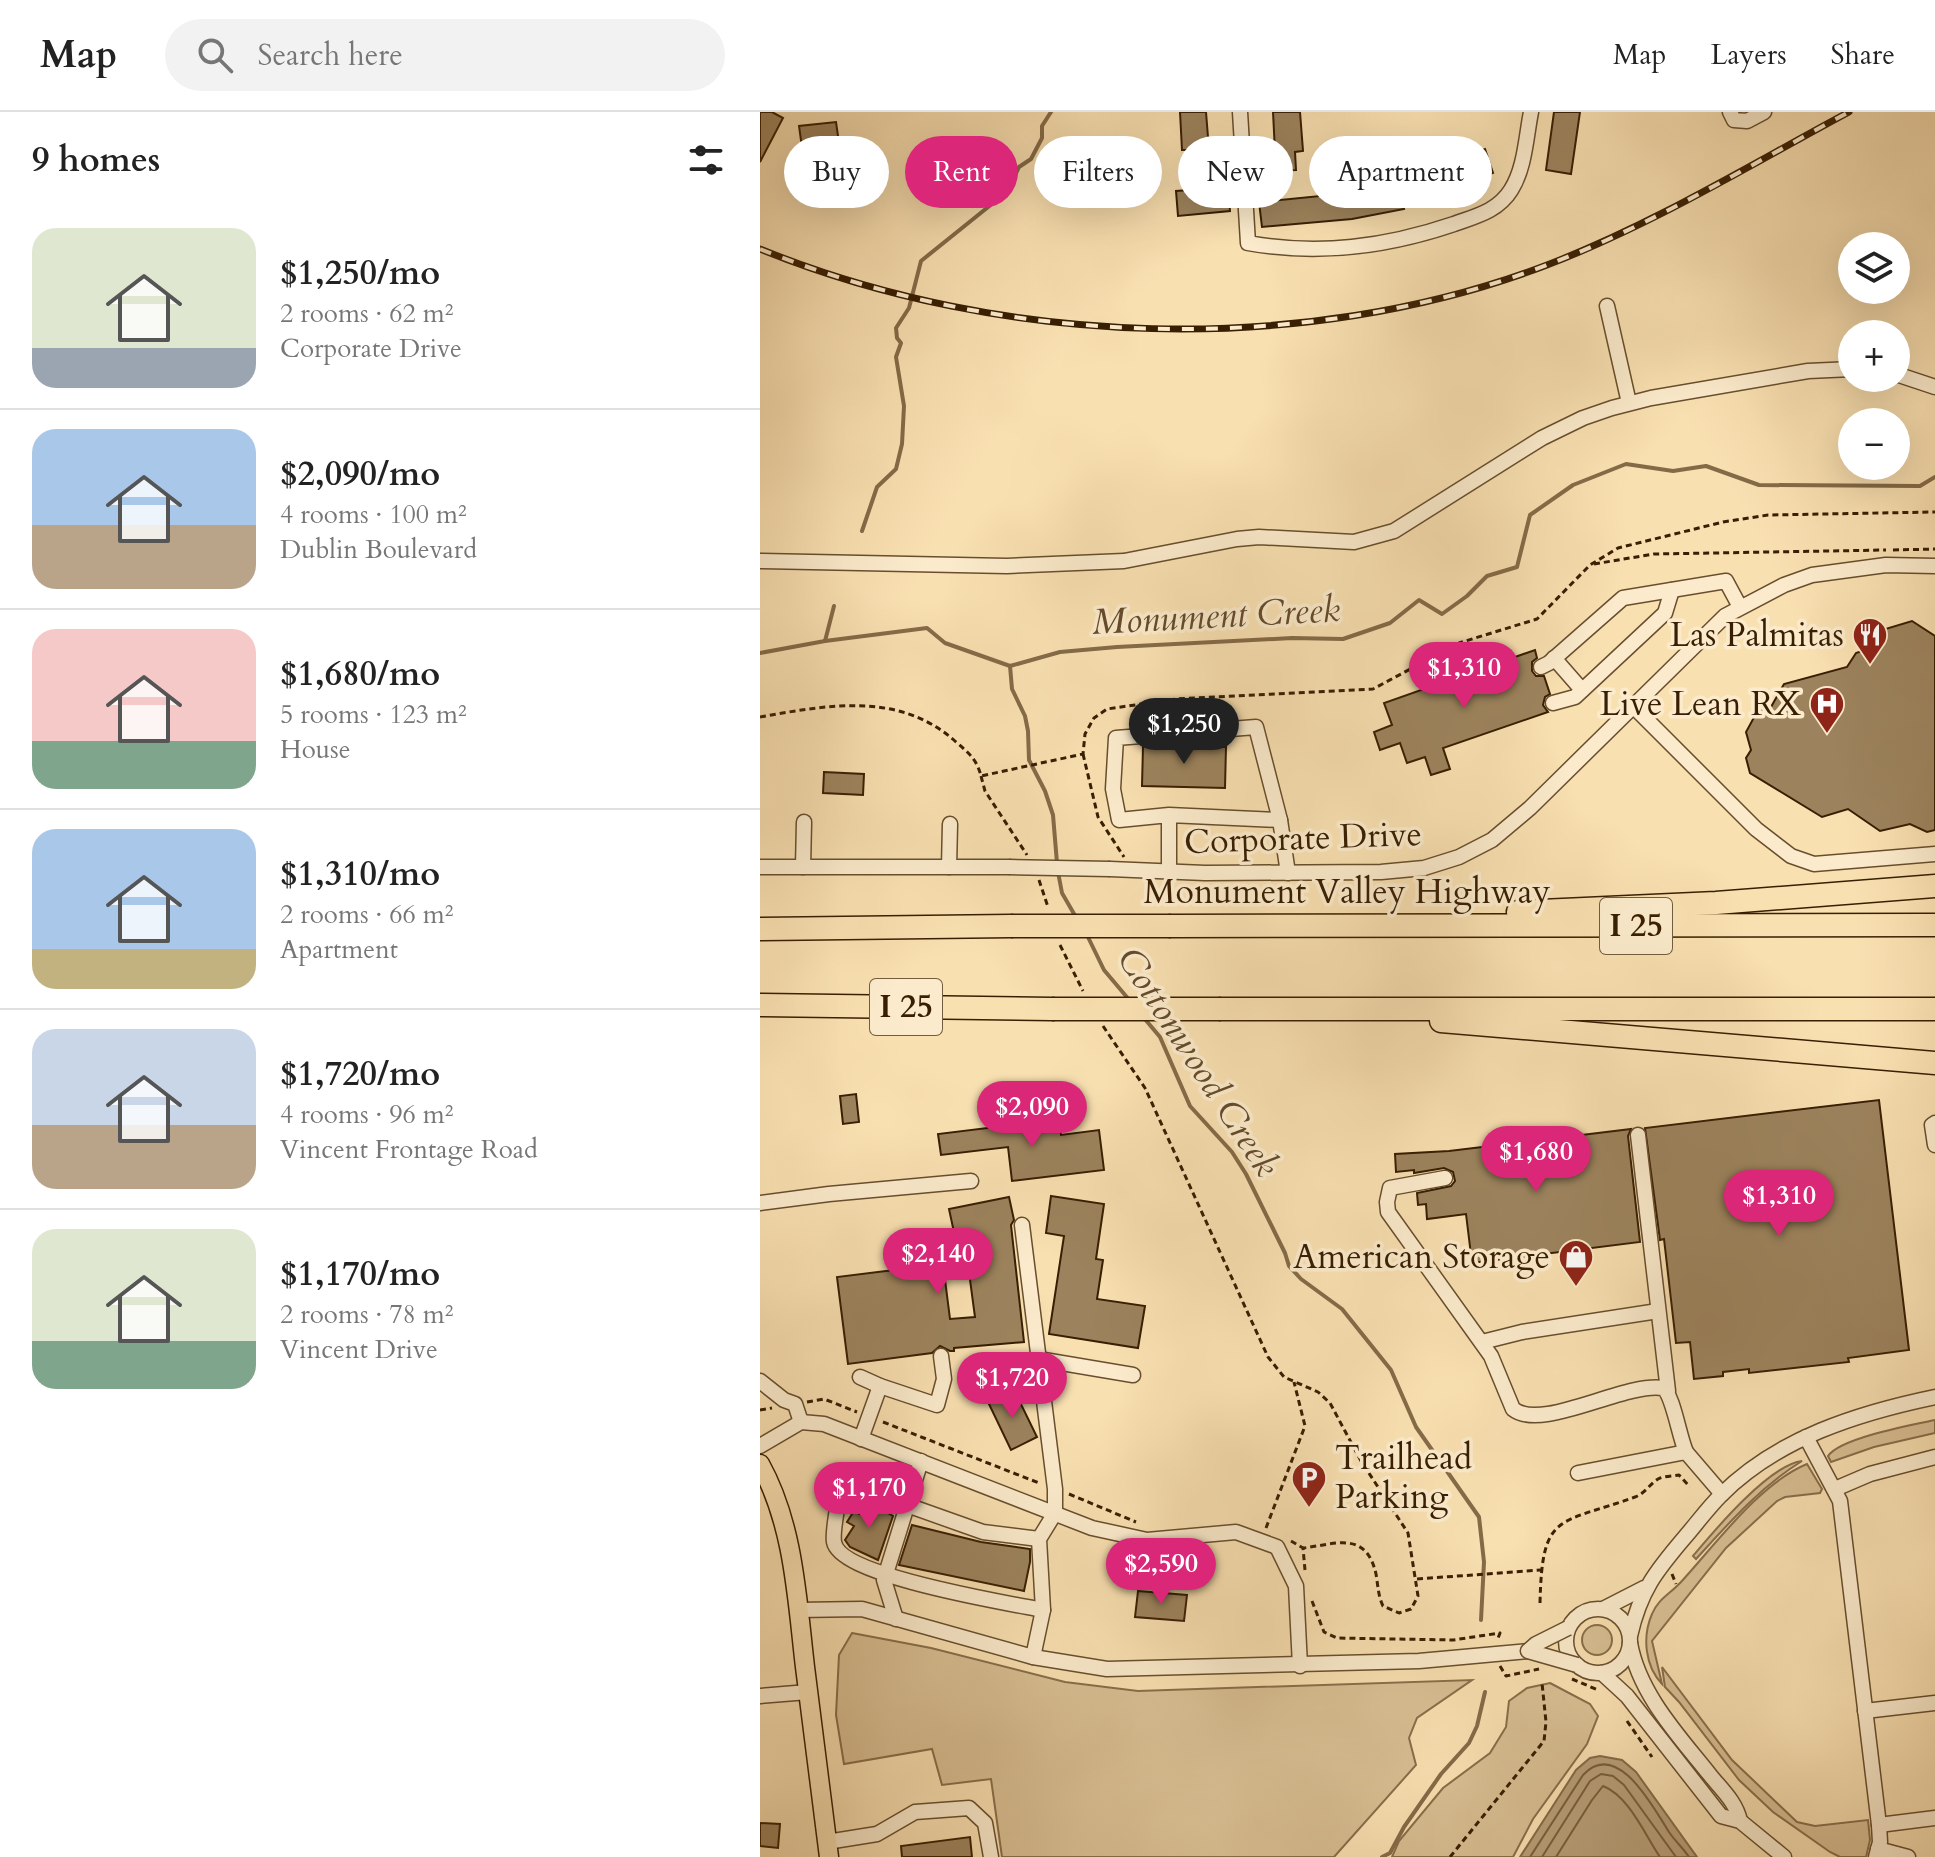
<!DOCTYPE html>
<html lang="en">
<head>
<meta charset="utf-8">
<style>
  body { margin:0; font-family:Cardo,serif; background:#f2f2f2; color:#222; height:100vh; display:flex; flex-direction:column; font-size:30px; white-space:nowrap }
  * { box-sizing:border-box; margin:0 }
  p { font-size:26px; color:#767676 }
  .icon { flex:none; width:44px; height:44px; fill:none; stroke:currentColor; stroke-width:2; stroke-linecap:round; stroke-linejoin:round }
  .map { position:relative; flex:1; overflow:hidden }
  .side { display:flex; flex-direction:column; background:#fff; width:760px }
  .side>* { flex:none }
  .hud { position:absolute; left:24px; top:24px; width:760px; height:72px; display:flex; gap:16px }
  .buttons { position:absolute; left:1078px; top:120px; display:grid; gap:16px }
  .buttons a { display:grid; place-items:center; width:72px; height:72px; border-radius:50%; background:#fff; box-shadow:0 8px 32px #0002; font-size:40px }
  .price { position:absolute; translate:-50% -68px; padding:0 18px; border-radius:28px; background:#db2777; color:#fff; font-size:26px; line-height:52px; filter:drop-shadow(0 2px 4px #0008) }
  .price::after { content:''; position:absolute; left:50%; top:48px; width:24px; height:18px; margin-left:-12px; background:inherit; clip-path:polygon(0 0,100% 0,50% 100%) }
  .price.selected { background:#222; color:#fff }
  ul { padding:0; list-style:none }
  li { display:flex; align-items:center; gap:24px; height:200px; padding:0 32px }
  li+li { border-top:2px solid #e0e0e0 }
  li span { display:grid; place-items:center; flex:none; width:224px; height:160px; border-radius:24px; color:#555 }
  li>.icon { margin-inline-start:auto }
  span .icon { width:96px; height:96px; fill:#fffc; stroke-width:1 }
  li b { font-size:34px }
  h2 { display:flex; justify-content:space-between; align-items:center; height:96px; padding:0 32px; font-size:34px }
  .chip { padding:0 28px; border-radius:36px; background:#fff; box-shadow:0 8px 32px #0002; font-size:28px; line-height:72px }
  .chip.selected { background:#db2777; color:#fff }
  header { display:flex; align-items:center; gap:48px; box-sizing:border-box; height:112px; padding:0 40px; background:#fff; border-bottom:2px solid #e0e0e0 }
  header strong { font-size:38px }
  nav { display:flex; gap:44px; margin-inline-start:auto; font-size:28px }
  .search { width:560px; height:72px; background:#f2f2f2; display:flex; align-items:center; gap:20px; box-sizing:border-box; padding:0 28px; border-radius:44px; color:#767676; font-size:30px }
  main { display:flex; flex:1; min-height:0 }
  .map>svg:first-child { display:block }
  .green { fill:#d8bf93; stroke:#886e4a; stroke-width:2 }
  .water { fill:#b79e76; stroke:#846b48; stroke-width:2 }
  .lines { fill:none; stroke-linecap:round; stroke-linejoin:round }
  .shore { stroke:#785e3c; stroke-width:2 }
  .stream { stroke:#846b48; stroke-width:4 }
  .building { fill:#9c835d; stroke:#381e02; stroke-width:2 }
  .minor-casing { stroke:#684e2e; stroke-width:17 }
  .major-casing { stroke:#381e02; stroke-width:21 }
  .highway-casing { stroke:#381e02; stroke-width:25 }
  .path { stroke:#381e02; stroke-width:3; stroke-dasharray:6 4; stroke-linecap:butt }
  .minor { stroke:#fbebcc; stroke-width:14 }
  .major { stroke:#f9e0b1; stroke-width:18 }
  .highway { stroke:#f9e0b1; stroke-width:22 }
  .rail-casing { stroke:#381e02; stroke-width:7 }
  .rail { stroke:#fbebcc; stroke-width:4; stroke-dasharray:12; stroke-linecap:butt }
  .minor-bridge-casing { stroke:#684e2e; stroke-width:17; stroke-linecap:butt }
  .highway-bridge-casing { stroke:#381e02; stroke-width:25; stroke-linecap:butt }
  .minor-bridge { stroke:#fbebcc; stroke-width:14 }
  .highway-bridge { stroke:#f9e0b1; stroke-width:22 }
  .labels { text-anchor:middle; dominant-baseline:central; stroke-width:7; stroke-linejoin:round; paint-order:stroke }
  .shield { fill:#fbebcc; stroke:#725c3f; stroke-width:2 }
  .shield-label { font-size:32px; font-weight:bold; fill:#381e02 }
  .poi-label { font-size:34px; fill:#381e02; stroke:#fbebcc; text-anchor:end }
  .street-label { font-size:34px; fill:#381e02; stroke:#fbebcc }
  .water-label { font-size:36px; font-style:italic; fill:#644b2b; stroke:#fbebcc }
</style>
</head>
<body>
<header>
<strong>Map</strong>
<div class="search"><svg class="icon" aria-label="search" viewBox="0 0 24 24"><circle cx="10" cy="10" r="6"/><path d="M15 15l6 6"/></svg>Search here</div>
<nav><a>Map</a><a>Layers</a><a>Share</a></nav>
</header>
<main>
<section class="side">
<h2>9 homes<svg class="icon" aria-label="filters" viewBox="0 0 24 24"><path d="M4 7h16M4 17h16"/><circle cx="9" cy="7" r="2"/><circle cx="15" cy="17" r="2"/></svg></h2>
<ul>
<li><span style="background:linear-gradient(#dfe7d0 75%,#9aa5b1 0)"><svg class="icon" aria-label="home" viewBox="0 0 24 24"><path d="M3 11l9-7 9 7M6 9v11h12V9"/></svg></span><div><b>$1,250/mo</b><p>2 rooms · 62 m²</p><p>Corporate Drive</p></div></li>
<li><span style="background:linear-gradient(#a9c7e8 60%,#b9a48a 0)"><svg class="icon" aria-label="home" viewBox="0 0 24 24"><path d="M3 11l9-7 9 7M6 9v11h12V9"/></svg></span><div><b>$2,090/mo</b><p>4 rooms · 100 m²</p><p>Dublin Boulevard</p></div></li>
<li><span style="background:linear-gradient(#f6c9c9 70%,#7fa58c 0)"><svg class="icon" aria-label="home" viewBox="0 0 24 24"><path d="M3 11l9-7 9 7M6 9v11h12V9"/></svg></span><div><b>$1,680/mo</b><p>5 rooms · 123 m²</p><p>House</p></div></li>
<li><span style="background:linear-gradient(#a9c7e8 75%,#c2b280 0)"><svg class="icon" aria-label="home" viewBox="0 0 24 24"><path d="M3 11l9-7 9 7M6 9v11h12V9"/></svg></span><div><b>$1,310/mo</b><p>2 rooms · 66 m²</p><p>Apartment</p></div></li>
<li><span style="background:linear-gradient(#c9d6e8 60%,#b9a48a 0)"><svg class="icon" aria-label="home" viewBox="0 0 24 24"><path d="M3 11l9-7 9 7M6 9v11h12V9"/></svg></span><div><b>$1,720/mo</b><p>4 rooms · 96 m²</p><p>Vincent Frontage Road</p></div></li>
<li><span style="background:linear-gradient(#dfe7d0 70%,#7fa58c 0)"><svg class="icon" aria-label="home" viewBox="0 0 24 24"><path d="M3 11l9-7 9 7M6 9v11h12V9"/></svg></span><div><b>$1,170/mo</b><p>2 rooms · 78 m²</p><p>Vincent Drive</p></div></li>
</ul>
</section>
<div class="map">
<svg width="1175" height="1745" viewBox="0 0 1175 1745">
  <rect width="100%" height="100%" fill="#f9e0b1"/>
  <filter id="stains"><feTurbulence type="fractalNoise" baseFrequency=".0025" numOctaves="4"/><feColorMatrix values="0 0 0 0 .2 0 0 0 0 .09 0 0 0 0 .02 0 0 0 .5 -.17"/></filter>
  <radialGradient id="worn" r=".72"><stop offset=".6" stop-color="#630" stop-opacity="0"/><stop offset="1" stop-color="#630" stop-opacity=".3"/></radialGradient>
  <g class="green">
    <path d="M1175,1308V1321L1114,1335L1071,1350L1068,1344C1080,1326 1151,1313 1175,1308Z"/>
    <path d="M1042,1349C1000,1375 968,1412 936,1447L933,1444C954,1419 1009,1353 1042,1349Z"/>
    <path d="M1047,1352L1062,1377L1060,1381L1025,1385L1017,1389L966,1436L892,1529L902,1572C885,1554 882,1525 892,1502C898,1487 910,1482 921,1470C955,1433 1000,1371 1047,1352Z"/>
    <circle cx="837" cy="1528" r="15"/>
    <path d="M92,1521L171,1536L305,1570L378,1579L712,1568L657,1606L649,1626L656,1653L574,1745H242L231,1667L182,1673L172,1637L84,1652L76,1603L79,1543Z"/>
    <path d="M902,1555L972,1648L1037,1710L1055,1714L1108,1708L1110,1728L1106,1745H1080L1070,1740L1013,1700L979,1668L919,1590L905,1575Z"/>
    <path d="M790,1571L830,1592L838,1604L827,1632L773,1707L753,1745H632L639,1729L683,1676L730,1641L746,1615L749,1589L767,1576Z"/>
  </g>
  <path class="water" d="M840,1644L862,1648L876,1660L937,1745H760L816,1658L830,1646Z"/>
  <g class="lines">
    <g class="shore">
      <path d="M770,1745L823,1663C857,1626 893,1695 909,1720C915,1729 923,1736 929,1745"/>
      <path d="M782,1745L830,1669L841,1662L853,1664L864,1673L916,1745"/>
      <path d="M796,1745L832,1688L843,1674C869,1684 885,1723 900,1745"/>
    </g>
    <g class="stream">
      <path d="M102,419L117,375L136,357L142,332L144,294L136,245L141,231L137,226L136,216L149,196L161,149L248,79L259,55L271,47L282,26V14L291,0"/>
      <path d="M65,529L74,494"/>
      <path d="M0,541L65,529L167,516L185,531L250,554L300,540L357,535L532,526L583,527L630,511L659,488L682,502L707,484L727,464L757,455L770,403L813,373L866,352L913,359L946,354L999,373L1160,374L1175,365"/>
      <path d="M250,554L252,577L265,604L268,619L269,648L285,679L293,703L297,751"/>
      <path d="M298,760L302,781L317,807"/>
      <path d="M326,821L344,858L371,890"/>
      <path d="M384,906L400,925L430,994L472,1040L486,1062L525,1141L529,1154L541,1167L582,1197L631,1258L656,1315L719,1405L724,1450L721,1508"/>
      <path d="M622,1745L630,1741L644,1715L681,1662L709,1631L717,1614L725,1580"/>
    </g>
  </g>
  <g class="building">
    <path d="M0,0H12L23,6L0,50Z"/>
    <path d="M420,0H446L452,76L468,74L470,99L418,104L416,79L430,78L428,38H422Z"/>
    <path d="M513,0H540L543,39L535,40L536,58L516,59Z"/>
    <path d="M794,0H820L811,62L786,58Z"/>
    <path d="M76,10L80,38L43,43L39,14Z"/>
    <path d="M725,37L733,61L674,82L666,58Z"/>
    <path d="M639,73L644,97L592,107L502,115L499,90L580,82V84Z"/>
    <path d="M1152,509L1175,524V718L1167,720L1150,712L1120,719L1088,697L1062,705L990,661L986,646L991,638L986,620L998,598L1011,595L1024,572L1087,555L1096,541L1105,538L1112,521Z"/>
    <path d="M775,538L777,546L772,550V559L776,564H784L790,582L785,585L783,593L788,600L683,636L690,657L671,663L665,645L647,651L640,631L620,638L614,620L632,613L624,591Z"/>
    <path d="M392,633L466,635L465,676L382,674L383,634Z"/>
    <path d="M64,660L104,662L103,683L63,681Z"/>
    <path d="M96,982L99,1010L83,1012L80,984Z"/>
    <path d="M1119,988L1149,1238L1088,1246L1089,1250L989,1261V1257L963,1260V1264L934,1267L930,1230L916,1231L904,1127L900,1128L885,1016Z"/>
    <path d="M268,1011L269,1019L300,1015L301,1023L339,1018L344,1058L252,1069L248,1035L181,1043L178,1022Z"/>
    <path d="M871,1017L868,1024L880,1130L712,1151L706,1102L667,1107L666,1092L658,1093L657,1081L691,1074L695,1069L693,1060L684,1056L654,1061V1058L636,1060L635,1042L689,1039Z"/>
    <path d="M291,1084L344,1092L336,1147L343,1148L337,1187L385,1194L378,1236L289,1222L304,1124L286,1121Z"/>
    <path d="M249,1085L254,1108L251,1113L264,1230L194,1236V1239H190L180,1234L172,1241L88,1252L77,1165L183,1152L190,1207L215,1205L204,1123L195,1125L189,1097Z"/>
    <path d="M254,1278L277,1325L251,1338L228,1290Z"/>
    <path d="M107,1389L133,1404L118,1448L90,1435L85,1428L94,1414L87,1410L94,1399L99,1402Z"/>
    <path d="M152,1413L221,1430L270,1437V1450L264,1479L139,1453Z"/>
    <path d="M378,1479L427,1483L424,1509L375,1505Z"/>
    <path d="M0,1711L20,1712L18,1736L0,1734Z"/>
    <path d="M210,1725L212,1745H142L141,1734Z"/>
  </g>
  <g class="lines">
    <defs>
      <g id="minor">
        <path d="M480,0L488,131C559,144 626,135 694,112C716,104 738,99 751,78C765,56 766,25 771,0"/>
        <path d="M970,0L974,8L987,9L1004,0"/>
        <path d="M847,194L869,291"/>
        <path d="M1136,262L1175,275"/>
        <path d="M0,449L247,454L364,449L477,427L499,425L594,430L634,419L782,326L823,306L852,296L891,286L1048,259L1092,257"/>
        <path d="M794,546L822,578"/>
        <path d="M781,555L789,551L863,486L966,469L980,495"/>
        <path d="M793,591L815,585L905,501L912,478"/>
        <path d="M873,594L996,717L1031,744L1054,752L1175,742"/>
        <path d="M409,703L520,708L496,615L356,626L353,677L359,708L409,703V760"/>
        <path d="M520,708L528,761"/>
        <path d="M0,755H249"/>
        <path d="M43,755L44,710"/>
        <path d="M189,755L190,712"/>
        <path d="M350,757L445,761L621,760L664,756L699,745L732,728L770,696L965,504L1024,473L1052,463L1126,453L1175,454"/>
        <path d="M1175,1011L1172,1013L1175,1033"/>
        <path d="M878,1023L908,1279"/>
        <path d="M685,1066L630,1076L627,1090L628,1100L731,1244L753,1297C782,1320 864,1270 903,1276C913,1283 919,1324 926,1340"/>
        <path d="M0,1091L69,1082L211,1069"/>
        <path d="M262,1113L295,1377V1401L279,1427L283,1498L273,1545"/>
        <path d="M722,1230L762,1220L898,1199"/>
        <path d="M278,1247L373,1263"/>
        <path d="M100,1265L120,1274"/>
        <path d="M0,1269L24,1288L35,1292L41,1310"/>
        <path d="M1046,1325L1080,1389L1119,1713L1120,1730L1116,1745"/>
        <path d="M101,1327L120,1274L177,1293L184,1267L181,1244"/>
        <path d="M0,1334L41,1310L64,1312L332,1416L387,1428L476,1420L517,1435L536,1474L540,1554"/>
        <path d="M818,1361L926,1340L962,1382"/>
        <path d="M1075,1377L1110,1362L1175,1345"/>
        <path d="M279,1427L223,1420L85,1371L81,1374C79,1389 72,1417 74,1430C80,1464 248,1491 283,1498"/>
        <circle cx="838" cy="1529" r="32"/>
        <path d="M843,1497L884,1476"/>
        <path d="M38,1498L102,1497L273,1545L347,1557L659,1549L768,1539"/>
        <path d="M136,1507L124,1468L161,1349"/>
        <path d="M870,1524C880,1479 896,1459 925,1425C937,1411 948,1396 961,1383C1018,1326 1098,1301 1175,1285"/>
        <path d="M870,1531C879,1582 919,1624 950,1663C962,1678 976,1690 980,1709"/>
        <path d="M842,1561L867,1584L961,1704L980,1709L1024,1745"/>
        <path d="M0,1584L48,1580"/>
        <path d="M1105,1599L1175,1591"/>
        <path d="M1119,1713L1175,1706"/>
        <path d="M67,1730L117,1722L155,1700L209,1696L225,1711L231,1745"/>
        <path d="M1118,1737L1148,1745"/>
      </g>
      <path id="major" d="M0,1352C34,1413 37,1487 45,1555C53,1618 61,1682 69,1745"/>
      <g id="highway">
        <path d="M758,800L956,791L1175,774"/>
        <path d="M411,814L1175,813"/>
        <path d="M0,817L251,814"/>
        <path d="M0,893L292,897"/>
        <path d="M461,897H1175"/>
        <path d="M681,909L1175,951"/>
      </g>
    </defs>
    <use href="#minor" class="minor-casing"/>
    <use href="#major" class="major-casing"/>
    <use href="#highway" class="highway-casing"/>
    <g class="path">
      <path d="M1133,438L1175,437"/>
      <path d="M834,452L894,442L1126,438"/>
      <path d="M0,605C68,593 140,579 196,630C209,641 217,648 221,664L323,642L325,622L334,606L347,597L416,587L613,577L699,531L777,507L830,453L858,436L963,410L1008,403L1175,400"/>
      <path d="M323,642L338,705L364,745"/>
      <path d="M221,664L225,679L267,743"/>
      <path d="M279,768L288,795"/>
      <path d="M300,833L323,879"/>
      <path d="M343,914L385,976L508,1245L524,1265L558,1280L570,1291L601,1349L648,1421L658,1484L651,1497L639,1501L623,1494C618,1484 618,1473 616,1462C606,1417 573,1433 543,1436"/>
      <path d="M47,1290L64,1287L97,1300"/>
      <path d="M0,1298L12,1296"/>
      <path d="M123,1310L279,1371"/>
      <path d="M309,1382L376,1410"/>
      <path d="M506,1416L545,1314L534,1270"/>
      <path d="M531,1429L543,1436L545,1458"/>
      <path d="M912,1462L916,1472"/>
      <path d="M657,1467L781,1458"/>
      <path d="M552,1489L564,1520L577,1526L693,1528L740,1521L737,1529"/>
      <path d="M780,1491C782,1399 798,1413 875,1385C886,1381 891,1370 900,1366C906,1364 913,1364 919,1363L930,1375"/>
      <path d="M740,1554L746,1564L779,1557"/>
      <path d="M812,1567L838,1578"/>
      <path d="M867,1609L892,1645"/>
      <path d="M690,1745L784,1629L786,1610L782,1571"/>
    </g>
    <use href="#minor" class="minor"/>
    <use href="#major" class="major"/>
    <use href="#highway" class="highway"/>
    <defs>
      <path id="rail" d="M0,137C241,235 543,246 787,153C892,113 990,53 1089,0"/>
    </defs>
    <use href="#rail" class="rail-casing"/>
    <use href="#rail" class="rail"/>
    <defs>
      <g id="minor-bridge">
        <path d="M249,755L350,757"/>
        <path d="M808,1516L776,1532L768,1539L817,1553"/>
      </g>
      <g id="highway-bridge">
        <path d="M251,814H411"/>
        <path d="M292,897H461"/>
      </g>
    </defs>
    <use href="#minor-bridge" class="minor-bridge-casing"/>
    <use href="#highway-bridge" class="highway-bridge-casing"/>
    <use href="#minor-bridge" class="minor-bridge"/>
    <use href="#highway-bridge" class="highway-bridge"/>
  </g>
  <defs>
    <symbol id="restaurant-pin" viewBox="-11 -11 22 30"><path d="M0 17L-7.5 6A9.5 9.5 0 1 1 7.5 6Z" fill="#8f2418" stroke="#fbebcc"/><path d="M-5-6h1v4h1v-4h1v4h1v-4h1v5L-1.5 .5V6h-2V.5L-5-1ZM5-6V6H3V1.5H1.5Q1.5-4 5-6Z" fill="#fff"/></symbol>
    <symbol id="hospital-pin" viewBox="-11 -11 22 30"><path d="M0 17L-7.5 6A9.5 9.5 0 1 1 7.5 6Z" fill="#8f2418" stroke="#fbebcc"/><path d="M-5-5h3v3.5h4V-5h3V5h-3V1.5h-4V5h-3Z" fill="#fff"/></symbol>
    <symbol id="shop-pin" viewBox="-11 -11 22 30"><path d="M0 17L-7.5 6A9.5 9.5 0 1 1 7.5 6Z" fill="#8f2418" stroke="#fbebcc"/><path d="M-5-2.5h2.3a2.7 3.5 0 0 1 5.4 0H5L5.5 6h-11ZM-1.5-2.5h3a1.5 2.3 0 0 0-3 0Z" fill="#fff"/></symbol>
    <symbol id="parking-pin" viewBox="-11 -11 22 30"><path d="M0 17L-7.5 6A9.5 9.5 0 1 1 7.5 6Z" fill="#8f2418" stroke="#fbebcc"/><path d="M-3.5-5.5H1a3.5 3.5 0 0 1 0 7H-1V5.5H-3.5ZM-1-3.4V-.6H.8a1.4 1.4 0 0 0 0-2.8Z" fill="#fff"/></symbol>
  </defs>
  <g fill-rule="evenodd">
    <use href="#restaurant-pin" x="1090" y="503" width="40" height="54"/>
    <use href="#hospital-pin" x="1047" y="572" width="40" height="54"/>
    <use href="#shop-pin" x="796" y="1125" width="40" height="54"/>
    <use href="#parking-pin" x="529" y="1346" width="40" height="54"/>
  </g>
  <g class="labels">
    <g class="shield">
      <rect x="840" y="786" width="72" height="56" rx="6"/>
      <rect x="110" y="867" width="72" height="56" rx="6"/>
    </g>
    <g class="shield-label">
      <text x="876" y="814">I 25</text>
      <text x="146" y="895">I 25</text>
    </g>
    <g class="poi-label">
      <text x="1084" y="523">Las Palmitas</text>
      <text x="1041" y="592">Live Lean RX</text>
      <text x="790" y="1145">American Storage</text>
      <text x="575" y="1346" text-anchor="start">Trailhead<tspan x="575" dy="39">Parking</tspan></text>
    </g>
    <g class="street-label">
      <text transform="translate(543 726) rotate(-2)">Corporate Drive</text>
      <text x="587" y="780">Monument Valley Highway</text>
    </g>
    <g class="water-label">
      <text transform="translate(456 504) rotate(-3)">Monument Creek</text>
      <text transform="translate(438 950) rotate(57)">Cottonwood Creek</text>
    </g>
  </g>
  <rect width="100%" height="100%" filter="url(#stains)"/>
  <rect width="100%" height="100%" fill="url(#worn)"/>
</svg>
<div class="buttons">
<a><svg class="icon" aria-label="layers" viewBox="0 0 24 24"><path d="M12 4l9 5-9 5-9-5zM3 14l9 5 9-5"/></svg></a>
<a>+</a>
<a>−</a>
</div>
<b class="price" style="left:704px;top:598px">$1,310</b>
<b class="price selected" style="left:424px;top:654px">$1,250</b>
<b class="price" style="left:272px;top:1037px">$2,090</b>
<b class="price" style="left:776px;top:1082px">$1,680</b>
<b class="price" style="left:1019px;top:1126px">$1,310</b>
<b class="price" style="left:178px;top:1184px">$2,140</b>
<b class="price" style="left:252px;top:1308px">$1,720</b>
<b class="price" style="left:109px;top:1418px">$1,170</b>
<b class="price" style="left:401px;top:1494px">$2,590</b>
<div class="hud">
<a class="chip">Buy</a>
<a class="chip selected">Rent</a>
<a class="chip">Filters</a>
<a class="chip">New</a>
<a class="chip">Apartment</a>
</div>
</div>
</main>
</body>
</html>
